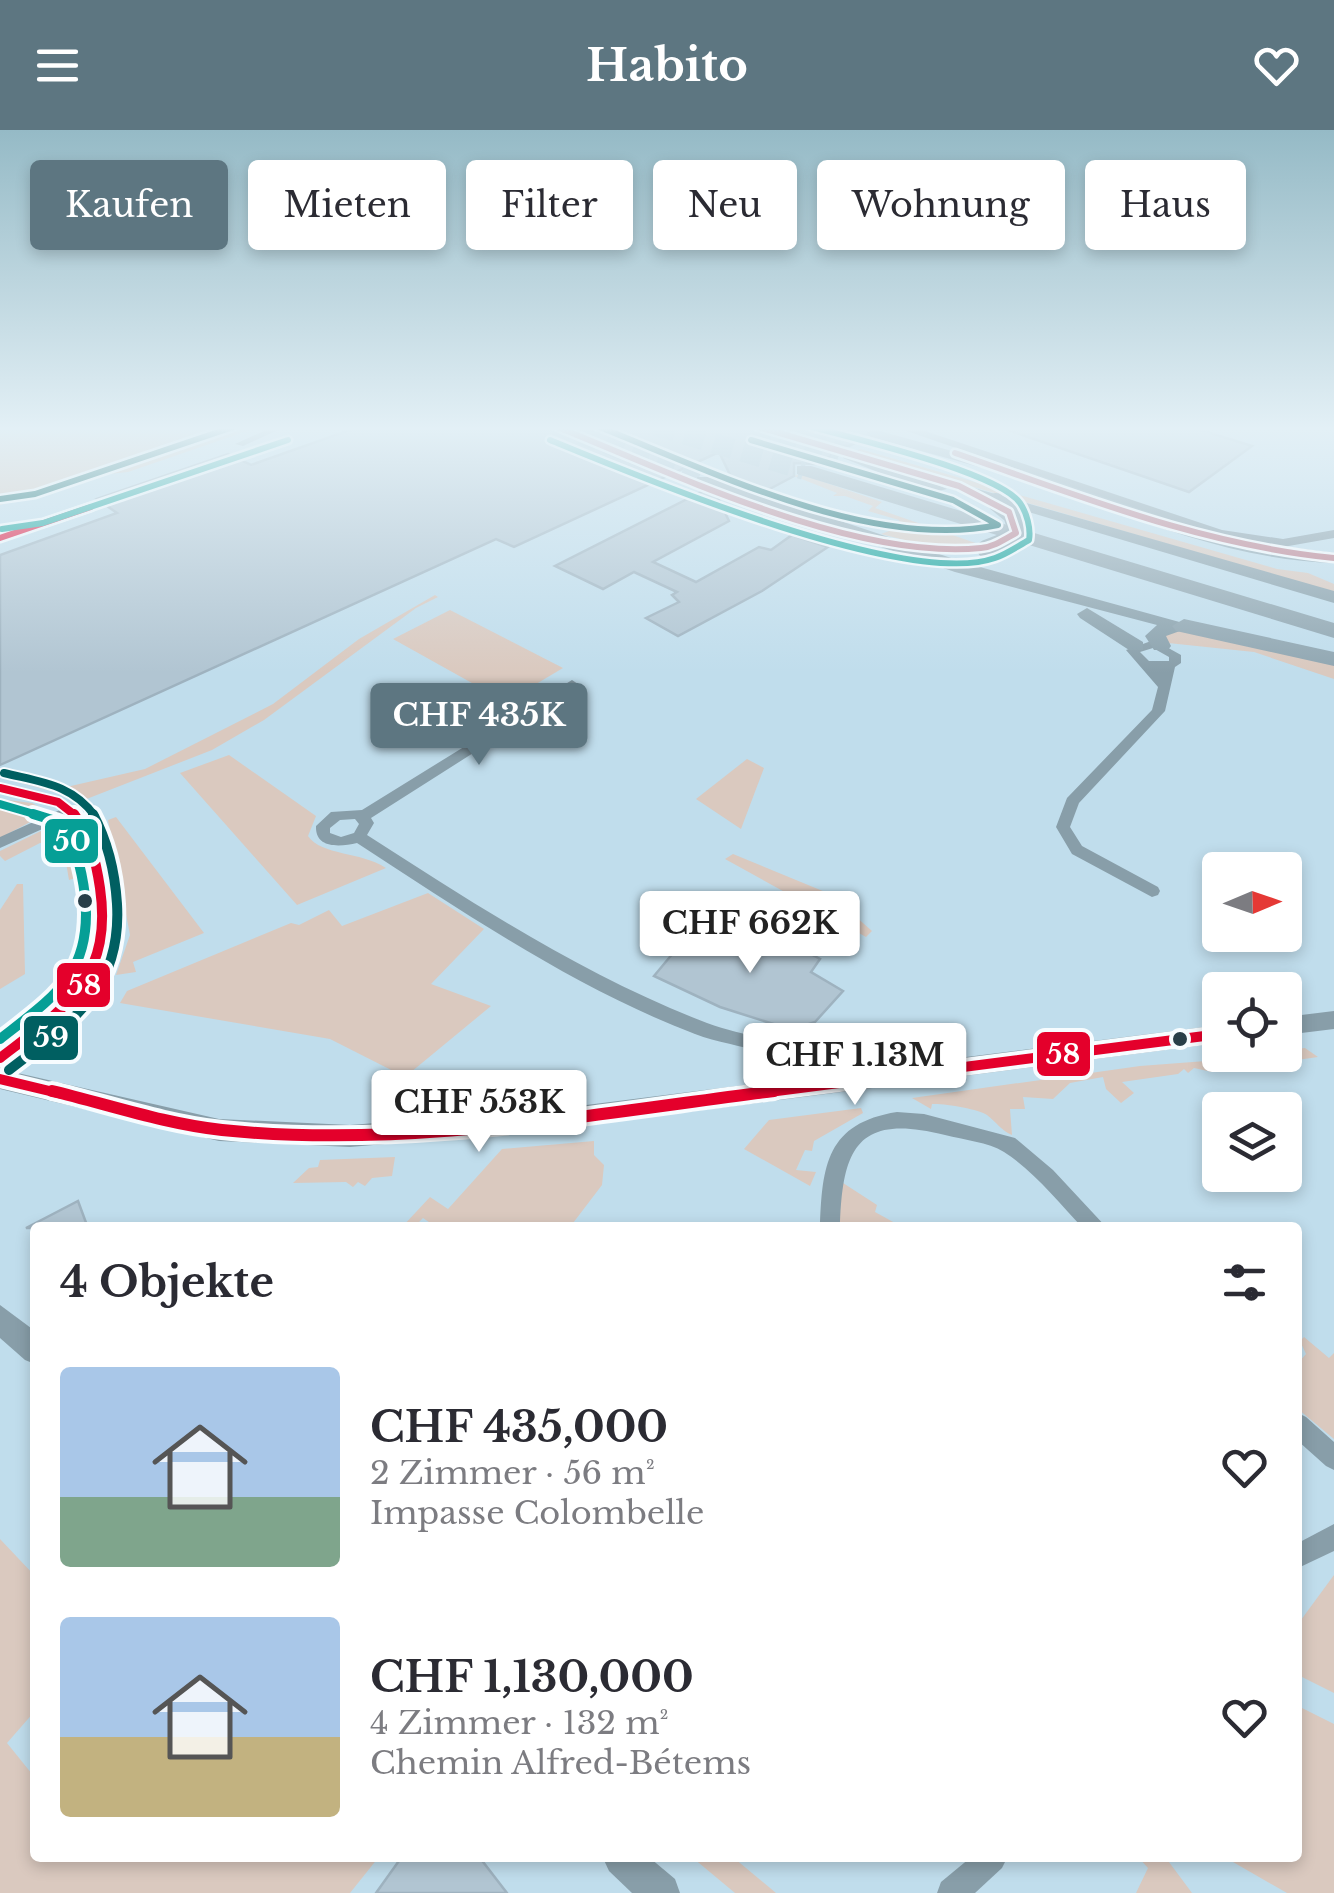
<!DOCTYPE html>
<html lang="de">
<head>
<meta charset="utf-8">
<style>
  body { margin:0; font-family:"Libre Baskerville",serif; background:#f2f2f3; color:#2b2b33; height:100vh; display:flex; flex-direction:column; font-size:38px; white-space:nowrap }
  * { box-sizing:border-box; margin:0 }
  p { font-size:32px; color:#7c7c81 }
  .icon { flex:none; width:55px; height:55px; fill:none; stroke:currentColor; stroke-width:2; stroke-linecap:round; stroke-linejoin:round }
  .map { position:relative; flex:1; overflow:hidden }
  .side { position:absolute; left:30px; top:1092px; width:1272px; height:640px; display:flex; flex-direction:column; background:#fff; border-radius:10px; box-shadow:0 5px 15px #0003 }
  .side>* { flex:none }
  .hud { position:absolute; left:30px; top:30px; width:1275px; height:90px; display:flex; gap:20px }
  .needle { width:65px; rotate:88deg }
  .tools { position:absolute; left:1202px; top:722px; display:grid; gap:20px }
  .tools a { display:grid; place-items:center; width:100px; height:100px; border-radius:10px; background:#fff; box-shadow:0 5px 15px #0003; font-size:50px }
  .price { position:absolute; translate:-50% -85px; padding:0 22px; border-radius:10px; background:#fff; color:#222; font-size:32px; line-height:65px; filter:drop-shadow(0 2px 5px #0008) }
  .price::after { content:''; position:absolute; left:50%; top:60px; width:30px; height:22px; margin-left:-15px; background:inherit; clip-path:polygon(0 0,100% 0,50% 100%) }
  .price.current { background:#5d7681; color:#fff }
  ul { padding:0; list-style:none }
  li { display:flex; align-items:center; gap:30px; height:250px; padding:0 30px }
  li span { display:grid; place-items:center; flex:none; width:280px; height:200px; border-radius:10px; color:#555 }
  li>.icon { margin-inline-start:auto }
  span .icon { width:120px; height:120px; fill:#fffc; stroke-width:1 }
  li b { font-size:42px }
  h2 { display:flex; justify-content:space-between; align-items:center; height:120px; padding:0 30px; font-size:42px }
  .chip { padding:0 35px; border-radius:10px; background:#fff; box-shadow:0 5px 15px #0003; font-size:35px; line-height:90px }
  .chip.current { background:#5d7681; color:#fff }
  header { display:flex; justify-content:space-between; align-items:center; height:130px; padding:0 30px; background:#5d7681; color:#fff; font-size:45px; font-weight:700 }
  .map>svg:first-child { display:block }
  .green { fill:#dac9bf }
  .building { fill:#b1c5d2; stroke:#9eb2bf; stroke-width:2.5 }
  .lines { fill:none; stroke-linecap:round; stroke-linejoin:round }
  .secondary-tunnel { stroke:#a2bdcb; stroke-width:16; stroke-dasharray:16 8; stroke-linecap:butt }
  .primary-tunnel { stroke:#a2bdcb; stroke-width:18; stroke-dasharray:18 9; stroke-linecap:butt }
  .motorway-tunnel { stroke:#a2bdcb; stroke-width:20; stroke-dasharray:20 10; stroke-linecap:butt }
  .minor { fill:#889ea9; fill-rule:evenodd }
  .tertiary { fill:#889ea9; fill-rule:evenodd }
  .secondary { fill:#8da6b2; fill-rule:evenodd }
  .primary { fill:#8aa1ac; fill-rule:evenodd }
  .motorway { fill:#90a6b1; fill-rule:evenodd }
  .primary-bridge { stroke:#8aa1ac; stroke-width:18 }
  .bus-1-casing { stroke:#f7fcff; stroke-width:11 }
  .bus-2-far3-casing { stroke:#f7fcff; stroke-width:11 }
  .bus-2-far2-casing { stroke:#f7fcff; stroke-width:12 }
  .bus-2-far1-casing { stroke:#f7fcff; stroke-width:18 }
  .bus-2-casing { stroke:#f7fcff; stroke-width:20 }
  .bus-3-far2-casing { stroke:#f7fcff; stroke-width:11 }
  .bus-3-far1-casing { stroke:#f7fcff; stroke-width:12 }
  .bus-3-casing { stroke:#f7fcff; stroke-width:18 }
  .bus-4-far2-casing { stroke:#f7fcff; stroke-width:11 }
  .bus-4-far1-casing { stroke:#f7fcff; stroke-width:12 }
  .bus-4-casing { stroke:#f7fcff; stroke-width:18 }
  .bus-1 { stroke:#be7f8d; stroke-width:6 }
  .bus-2-far3 { stroke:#e4002b; stroke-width:6 }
  .bus-2-far2 { stroke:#e4002b; stroke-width:8 }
  .bus-2-far1 { stroke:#e4002b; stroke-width:10 }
  .bus-2 { stroke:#e4002b; stroke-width:12 }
  .bus-3-far2 { stroke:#069f96; stroke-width:6 }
  .bus-3-far1 { stroke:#069f96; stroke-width:8 }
  .bus-3 { stroke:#069f96; stroke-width:10 }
  .bus-4-far2 { stroke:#005f61; stroke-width:6 }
  .bus-4-far1 { stroke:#005f61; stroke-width:8 }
  .bus-4 { stroke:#005f61; stroke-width:10 }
  .bus-dot { fill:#283e48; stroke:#f7fcff; stroke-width:4 }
  .line-badge { stroke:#f7fcff; stroke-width:4 }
  .badge-label { font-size:28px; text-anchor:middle; font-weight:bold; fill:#fff }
</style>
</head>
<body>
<header><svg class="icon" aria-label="menu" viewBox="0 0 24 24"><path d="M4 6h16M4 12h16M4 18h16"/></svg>Habito<svg class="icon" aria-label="heart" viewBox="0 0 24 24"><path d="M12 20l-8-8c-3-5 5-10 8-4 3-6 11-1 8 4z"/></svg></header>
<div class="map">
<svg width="1334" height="1763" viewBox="0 0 1334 1763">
  <rect width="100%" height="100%" fill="#c0ddec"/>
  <g class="green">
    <path d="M0,296H262L128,342L90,346L0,375Z"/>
    <path d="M860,319L1277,439L1308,443L1334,454V463L855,322Z"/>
    <path d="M800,344L882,372L875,378L984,416L935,418L881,404L900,397L899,390L868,381L873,376L845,366H833L837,363L794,346Z"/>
    <path d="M435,465L438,467L416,478L264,590L212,620L84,670L18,652V648L62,658L145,639L273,574L359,509Z"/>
    <path d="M450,480L563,538L506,572L393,509Z"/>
    <path d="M1181,500L1334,534V549L1254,522L1168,513L1164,502Z"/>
    <path d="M229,625L316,686L308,706C322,726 360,721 386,738L297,775L180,643Z"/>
    <path d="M747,629L764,638L741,699L696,669Z"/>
    <path d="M0,669L32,673L49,682L0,708Z"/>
    <path d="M116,687L204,803L133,832L136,842L116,845L130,805L108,690Z"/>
    <path d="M60,696L72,703L79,747L69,750L63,715L40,713L5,731L0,726V721L47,698Z"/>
    <path d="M733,724L830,764L872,801L866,807L725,729Z"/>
    <path d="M17,754H23L25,844L0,859V780Z"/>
    <path d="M428,763L484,799L431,854L491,876L405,947L330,909L120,873L127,861L291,793L299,795L329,780L342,796Z"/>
    <path d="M1305,918L1318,927L1212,942L1194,938L1188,943L1184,939L1178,944L1122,952L1134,963L1121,973L1106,959L1103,947L1070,953L1053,969L1023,967L1025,979H1010L1012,1005C1002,1001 996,992 987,985C979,979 943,973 932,974L931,979L912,968L1140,936L1285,925V920Z"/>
    <path d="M861,978L863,983L814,1011L812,1021L805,1020L796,1040L816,1042L810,1056L744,1019L769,990Z"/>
    <path d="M594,1011V1025L604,1035L602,1055L570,1097H436L423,1088L414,1097H402L430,1067L448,1079L502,1019Z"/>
    <path d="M395,1027L392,1046L372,1048L365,1056L358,1052L353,1057L346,1052L293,1053L309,1038L318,1037L320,1030Z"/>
    <path d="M840,1051L877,1075L875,1082L895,1093L892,1097L838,1098Z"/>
    <path d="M1304,1207L1329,1228L1334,1223V1309L1298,1279V1233L1306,1224L1300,1211Z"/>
    <path d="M0,1409L35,1446V1538L31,1543L35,1581L7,1613L32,1644L35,1642V1728H378L350,1763H0Z"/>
    <path d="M1334,1445V1563L1298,1545V1494Z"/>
    <path d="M1298,1576L1334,1594V1763H1287L1226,1728H1298Z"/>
    <path d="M693,1728H734L776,1763H735Z"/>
    <path d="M1139,1728H1166L1192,1763H1136L1148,1738Z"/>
  </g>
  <g class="building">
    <path d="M361,296H870L862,302L865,308L849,316L832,315L831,326L816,334L794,333V346L764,362L727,349L731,347L719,322L514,417L496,409L0,635V425L117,383L97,369L228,324L251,335Z"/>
    <path d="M996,296H1188L1252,316L1189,362Z"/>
    <path d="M703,361L717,366L729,391L653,432L696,452L759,417L771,420L792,405L828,417L762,461L678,506L646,488L679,472L672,465L677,462L634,442L603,459L555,436Z"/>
    <path d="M704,786L758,816L771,803L820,829L811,842L843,861L815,892L792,900L720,877L654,846Z"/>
    <path d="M78,1071L88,1098H26Z"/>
    <path d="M401,1728H480L507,1763H376Z"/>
  </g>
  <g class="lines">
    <path class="secondary-tunnel" d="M853,296L873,303"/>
    <g class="primary-tunnel">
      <path d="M555,296L703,351"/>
      <path d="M755,296L840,321"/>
    </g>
    <path class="motorway-tunnel" d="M656,296L804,340"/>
    <g class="minor">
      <path d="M275,296H287L243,316L235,314Z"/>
      <path d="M1154,510L1181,525V533L1175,537L1165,581L1079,673L1070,697L1082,716L1158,757L1160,761L1158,765L1152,767L1072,724L1056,697L1067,668L1152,580L1158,557L1126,520ZM1153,518L1169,527V531H1149L1140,522Z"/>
      <path d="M572,550L578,554L577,557L371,688L374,693L367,705C476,775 586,847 707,893C753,911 805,905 831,955L829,960L822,963L815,960C791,918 737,920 695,904C574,858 465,783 357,713C340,717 315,719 316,696L331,682L362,680ZM355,689L359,694L354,703L341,707L330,703V698L340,690Z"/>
      <path d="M71,675C92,685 94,707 99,727C122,810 120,843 51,899C35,911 18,928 0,935V918C73,861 114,846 89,744C84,725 82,702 69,687L0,718V707Z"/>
      <path d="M897,982L924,984L1015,1008L1053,1040L1107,1098H1083C1058,1072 1034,1041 1004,1022C988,1012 964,1010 945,1005C858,983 842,1017 840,1098H820C822,1035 827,993 897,982Z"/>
      <path d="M1298,1283L1306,1287L1334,1312V1340L1326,1336L1298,1311Z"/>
      <path d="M1334,1394V1421L1298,1438V1413Z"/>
      <path d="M970,1728H1007L1002,1738L975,1763H937L941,1752Z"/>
    </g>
    <g class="tertiary">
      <path d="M892,296H910L1222,400L1283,409L1334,400V408L1283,417L1215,407Z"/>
      <path d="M1334,881V899L1285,905V887Z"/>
      <path d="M1220,895V913L547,1000L350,1017L219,1011L0,959V939L219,989L350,995L547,980Z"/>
      <path d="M0,1175L35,1201V1234L25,1230L0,1208Z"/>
      <path d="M603,1728H650L675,1749L680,1763H632L609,1741Z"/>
    </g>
    <path class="secondary" d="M873,299L1041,346L1232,410L1334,423V433C1234,430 1146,392 1053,360C992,339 930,324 868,306L866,303Z"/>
    <g class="primary">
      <path d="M834,318L1334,461V473L834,324Z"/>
      <path d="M697,347H709L969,434L1194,496L1166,506L1171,516L1168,520H1154L1145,506L1157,495L955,442L697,355Z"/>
      <path d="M1087,478L1143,512V520H1129L1080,488L1077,484Z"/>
    </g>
    <g class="motorway">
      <path d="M843,320H857L947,359L930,363L843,328Z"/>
      <path d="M797,336H811L1334,493V508L797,344Z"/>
      <path d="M1184,489L1334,522V536L1176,501L1172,496Z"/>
    </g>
    <path class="primary-bridge" d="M986,419L1009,410L1017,400L1012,385L996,372"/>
    <defs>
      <g id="bus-1">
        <path d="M555,296C671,343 856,431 981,418C994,417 1005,409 1016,403L1009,382L959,356L756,296"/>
        <path d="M955,323C1080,366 1201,415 1334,428"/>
      </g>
      <path id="bus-2-far3" d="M0,408L91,377"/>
      <path id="bus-2-far2" d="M0,658L58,672L76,686"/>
      <g id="bus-2-far1">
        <path d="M0,928C65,878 113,849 100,758C96,731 90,706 74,684"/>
        <path d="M0,949L62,964"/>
        <path d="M754,964L1220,904"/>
      </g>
      <path id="bus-2" d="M52,961C107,974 165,994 222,1000C405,1019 593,984 774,961"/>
      <g id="bus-3-far2">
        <path d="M550,310C640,347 907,459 995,428C1007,424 1018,416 1029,410C1031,399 1027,383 1020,373C998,342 851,308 809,296"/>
        <path d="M2,399L43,393L288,310"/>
      </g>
      <path id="bus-3-far1" d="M0,674L41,686"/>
      <path id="bus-3" d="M0,909C55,866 93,843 85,766C82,741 76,715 62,693L33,684"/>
      <g id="bus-4-far2">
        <path d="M597,296C713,342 873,421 998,395L953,370L751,310"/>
        <path d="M0,369L35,364L236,296"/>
      </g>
      <path id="bus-4-far1" d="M4,643C40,652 72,654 95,686"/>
      <path id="bus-4" d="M9,940C71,892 122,861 117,774C115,742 108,712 93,684"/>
    </defs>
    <use href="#bus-1" class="bus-1-casing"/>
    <use href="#bus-2-far3" class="bus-2-far3-casing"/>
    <use href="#bus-2-far2" class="bus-2-far2-casing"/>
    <use href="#bus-2-far1" class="bus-2-far1-casing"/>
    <use href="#bus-2" class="bus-2-casing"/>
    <use href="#bus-3-far2" class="bus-3-far2-casing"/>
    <use href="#bus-3-far1" class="bus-3-far1-casing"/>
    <use href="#bus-3" class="bus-3-casing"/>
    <use href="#bus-4-far2" class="bus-4-far2-casing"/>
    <use href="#bus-4-far1" class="bus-4-far1-casing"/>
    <use href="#bus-4" class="bus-4-casing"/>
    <use href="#bus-1" class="bus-1"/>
    <use href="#bus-2-far3" class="bus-2-far3"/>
    <use href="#bus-2-far2" class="bus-2-far2"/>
    <use href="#bus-2-far1" class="bus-2-far1"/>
    <use href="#bus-2" class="bus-2"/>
    <use href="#bus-3-far2" class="bus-3-far2"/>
    <use href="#bus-3-far1" class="bus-3-far1"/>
    <use href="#bus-3" class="bus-3"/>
    <use href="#bus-4-far2" class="bus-4-far2"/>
    <use href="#bus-4-far1" class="bus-4-far1"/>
    <use href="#bus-4" class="bus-4"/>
  </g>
  <linearGradient id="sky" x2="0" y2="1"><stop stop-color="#95bac6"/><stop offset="0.55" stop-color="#e3f0f6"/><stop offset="1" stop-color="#e3f0f6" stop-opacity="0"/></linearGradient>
  <rect width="1334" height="543" fill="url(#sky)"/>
  <g class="bus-dot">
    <circle cx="85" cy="771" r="9"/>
    <circle cx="1180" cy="909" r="9"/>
  </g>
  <g class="line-badge">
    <rect x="43" y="687" width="57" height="48" rx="10" fill="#069f96"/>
    <rect x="55" y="831" width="57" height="48" rx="10" fill="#e4002b"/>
    <rect x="22" y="884" width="58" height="48" rx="10" fill="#005f61"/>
    <rect x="1035" y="900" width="57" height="48" rx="10" fill="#e4002b"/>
  </g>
  <g class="badge-label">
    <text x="72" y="721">50</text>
    <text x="84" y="865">58</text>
    <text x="51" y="917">59</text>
    <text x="1063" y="934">58</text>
  </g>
</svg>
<div class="tools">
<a><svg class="needle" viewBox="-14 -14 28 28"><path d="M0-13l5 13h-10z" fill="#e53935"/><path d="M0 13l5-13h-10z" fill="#7c7c81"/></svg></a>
<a><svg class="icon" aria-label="locate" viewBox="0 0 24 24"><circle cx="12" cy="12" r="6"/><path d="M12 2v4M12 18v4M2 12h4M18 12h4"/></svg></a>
<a><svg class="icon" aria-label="layers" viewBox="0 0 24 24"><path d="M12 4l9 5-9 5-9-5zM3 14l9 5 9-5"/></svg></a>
</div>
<b class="price current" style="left:479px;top:638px">CHF 435K</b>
<b class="price" style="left:750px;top:846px">CHF 662K</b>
<b class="price" style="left:855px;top:978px">CHF 1.13M</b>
<b class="price" style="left:479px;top:1025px">CHF 553K</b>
<div class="hud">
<a class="chip current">Kaufen</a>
<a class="chip">Mieten</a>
<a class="chip">Filter</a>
<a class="chip">Neu</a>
<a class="chip">Wohnung</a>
<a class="chip">Haus</a>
</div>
<section class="side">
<h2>4 Objekte<svg class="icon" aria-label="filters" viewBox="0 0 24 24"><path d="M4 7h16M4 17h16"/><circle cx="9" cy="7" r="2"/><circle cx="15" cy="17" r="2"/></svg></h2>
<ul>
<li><span style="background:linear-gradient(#a9c7e8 65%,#7fa58c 0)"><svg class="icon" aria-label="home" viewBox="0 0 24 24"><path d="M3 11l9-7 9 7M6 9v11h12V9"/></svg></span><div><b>CHF 435,000</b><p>2 Zimmer · 56 m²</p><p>Impasse Colombelle</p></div><svg class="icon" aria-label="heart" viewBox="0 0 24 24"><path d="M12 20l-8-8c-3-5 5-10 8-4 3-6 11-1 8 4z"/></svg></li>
<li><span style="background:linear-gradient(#a9c7e8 60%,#c2b280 0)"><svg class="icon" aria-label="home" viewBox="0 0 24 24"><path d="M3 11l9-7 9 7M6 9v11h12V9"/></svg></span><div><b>CHF 1,130,000</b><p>4 Zimmer · 132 m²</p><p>Chemin Alfred-Bétems</p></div><svg class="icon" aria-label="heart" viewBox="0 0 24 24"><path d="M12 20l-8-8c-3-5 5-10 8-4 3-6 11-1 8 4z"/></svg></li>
</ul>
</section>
</div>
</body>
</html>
